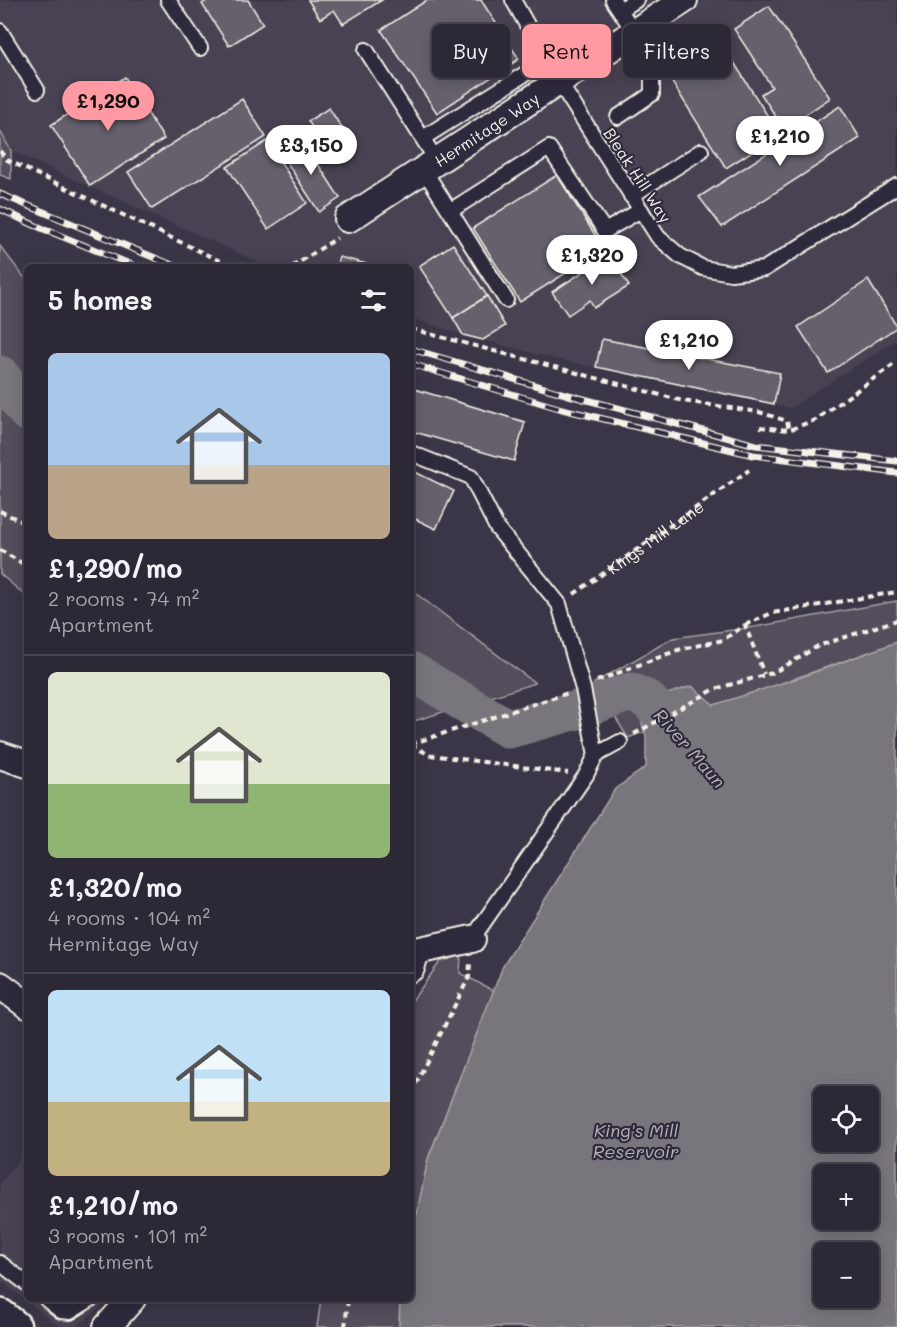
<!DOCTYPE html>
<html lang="en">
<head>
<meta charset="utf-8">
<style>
  body { margin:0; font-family:Mali,sans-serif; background:#34303d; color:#f1f3f6; height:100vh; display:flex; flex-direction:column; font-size:22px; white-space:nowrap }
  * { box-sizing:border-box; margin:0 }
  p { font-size:20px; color:#a6a6ad }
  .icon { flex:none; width:33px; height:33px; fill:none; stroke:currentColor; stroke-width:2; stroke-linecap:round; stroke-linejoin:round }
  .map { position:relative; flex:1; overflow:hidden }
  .sheet { position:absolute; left:24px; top:264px; width:390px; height:1038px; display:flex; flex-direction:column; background:#2c2835; border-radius:9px; box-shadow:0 3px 15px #0003,0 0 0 2px #484450 }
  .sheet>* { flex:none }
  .top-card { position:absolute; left:432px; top:24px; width:375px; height:54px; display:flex; gap:12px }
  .fabs { position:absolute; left:813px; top:1086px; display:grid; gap:12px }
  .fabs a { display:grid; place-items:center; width:66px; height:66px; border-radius:9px; background:#2c2835; box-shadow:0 3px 15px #0003,0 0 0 2px #484450; font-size:30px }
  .price { position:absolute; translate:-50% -51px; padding:0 14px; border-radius:21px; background:#fff; color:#222; font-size:20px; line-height:39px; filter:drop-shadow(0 2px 3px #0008) }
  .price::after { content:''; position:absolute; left:50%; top:36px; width:18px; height:14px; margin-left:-9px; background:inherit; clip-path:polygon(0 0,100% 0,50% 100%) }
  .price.current { background:#ff9aa2; color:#111 }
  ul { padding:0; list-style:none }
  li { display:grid; align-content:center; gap:12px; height:318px; padding:0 24px }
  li+li { border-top:2px solid #484450 }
  li span { display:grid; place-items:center; height:186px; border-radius:9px; color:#555 }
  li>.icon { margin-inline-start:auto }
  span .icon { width:108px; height:108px; fill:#fffc; stroke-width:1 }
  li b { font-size:26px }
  h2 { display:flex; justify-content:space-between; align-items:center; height:72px; padding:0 24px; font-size:26px }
  .chip { padding:0 21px; border-radius:9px; background:#2c2835; box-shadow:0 3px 15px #0003,0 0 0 2px #484450; font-size:21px; line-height:54px }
  .chip.current { background:#ff9aa2; color:#111 }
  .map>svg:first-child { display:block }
  .built { fill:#484352 }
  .green { fill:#534e5c; stroke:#a4a0a2; stroke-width:1.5 }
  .water { fill:#78747b; stroke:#aaa6a7; stroke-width:1.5; fill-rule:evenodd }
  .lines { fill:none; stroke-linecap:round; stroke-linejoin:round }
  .river { stroke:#78747b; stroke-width:39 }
  .building { fill:#65616c; stroke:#f4f1e8; stroke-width:1.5 }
  .lane-casing { stroke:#f4f1e8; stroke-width:18 }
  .street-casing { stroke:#f4f1e8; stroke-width:30 }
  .highway-casing { stroke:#f4f1e8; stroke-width:38 }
  .path { stroke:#f4f1e8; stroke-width:4; stroke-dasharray:6 4.5; stroke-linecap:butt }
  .lane { stroke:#2f2a3d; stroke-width:14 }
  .street { stroke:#2f2a3d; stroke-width:26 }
  .highway { stroke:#2f2a3d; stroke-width:33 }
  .rail-casing { stroke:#f4f1e8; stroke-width:7 }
  .rail { stroke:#2f2a3d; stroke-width:4.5; stroke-dasharray:14; stroke-linecap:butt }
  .labels { text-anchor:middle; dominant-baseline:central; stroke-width:4.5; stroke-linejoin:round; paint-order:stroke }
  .street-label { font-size:16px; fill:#f4f1e8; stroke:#2f2a3d }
  .water-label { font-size:18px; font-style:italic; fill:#b6b2b2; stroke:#2f2a3d }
</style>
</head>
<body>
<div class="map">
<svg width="897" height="1327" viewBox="0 0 897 1327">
  <rect width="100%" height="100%" fill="#3b3647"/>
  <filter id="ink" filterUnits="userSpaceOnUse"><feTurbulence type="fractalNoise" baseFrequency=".0167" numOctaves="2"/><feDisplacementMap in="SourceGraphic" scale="12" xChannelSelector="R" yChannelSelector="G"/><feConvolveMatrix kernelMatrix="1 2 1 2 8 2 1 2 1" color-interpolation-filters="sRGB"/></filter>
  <g filter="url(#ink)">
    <g class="built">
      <path d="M0,0H897V339L790,408L555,359L457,333L411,318V267H269L11,151L0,131Z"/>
      <path d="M27,1150V1299H111L76,1327H60L0,1280V1184Z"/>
    </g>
    <g class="green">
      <path d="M0,131L11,151V179L0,175Z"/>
      <path d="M0,246L27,281V597L0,574Z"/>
      <path d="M411,590L535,683L411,722Z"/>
      <path d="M897,601V642C808,675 717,704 628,738L594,683L673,638L755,627Z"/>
      <path d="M461,955L460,973L494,991L428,1159L411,1243V1002L440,962Z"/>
      <path d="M321,1299H400L399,1327H317Z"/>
    </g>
    <path class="water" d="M897,642V1327H399L400,1299H411V1243L428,1159L503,966L615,789L646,767V736L636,704L692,686L714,705L801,677ZM824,1096H868V1142H824ZM824,1174H868V1220H824ZM824,1252H868V1298H824Z"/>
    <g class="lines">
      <g class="river">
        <path d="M0,375L27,412"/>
        <path d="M411,671L509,729L577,710L631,692L648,700L682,739"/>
      </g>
    </g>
    <g class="building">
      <path d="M208,0H248L263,24L229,46L202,4Z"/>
      <path d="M308,0H382L343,24L334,10L320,19Z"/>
      <path d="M427,0H481L519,59L437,113L381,30Z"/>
      <path d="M769,6L830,98L784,129L761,94L772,87L734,29Z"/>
      <path d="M716,34L779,134L726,168L663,68Z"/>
      <path d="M125,77L164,139L90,186L51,125Z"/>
      <path d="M242,99L266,137L152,209L128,172Z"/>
      <path d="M840,106L860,138L722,227L699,197Z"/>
      <path d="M329,108L352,144L332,157L308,121Z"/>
      <path d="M267,141L307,203L268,229L227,167Z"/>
      <path d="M303,141L340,198L319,212L282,155Z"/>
      <path d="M557,175L604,249L520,302L473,228Z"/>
      <path d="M453,244L487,296L453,318L419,266Z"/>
      <path d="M609,255L629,286L594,308L590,300L568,315L552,292Z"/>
      <path d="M339,257L379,267H336Z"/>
      <path d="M868,280L897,327L828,373L798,327Z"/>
      <path d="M487,296L505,326L483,340L463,335L453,318Z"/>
      <path d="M602,339L780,373L774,404L596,367Z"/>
      <path d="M411,388L525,422L514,461L411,431Z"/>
      <path d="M411,470L454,491L436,529L411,517Z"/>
    </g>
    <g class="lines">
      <defs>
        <g id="lane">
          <path d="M168,0L200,48"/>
          <path d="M513,0L559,82L658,237L680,256L703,268L731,273L764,269L897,186"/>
          <path d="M613,0L635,33"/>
          <path d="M620,10L636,0"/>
          <path d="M0,31L37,90"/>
          <path d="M366,50L437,161"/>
          <path d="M618,117L652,94V75L629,36"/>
          <path d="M423,138L547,60"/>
          <path d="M424,170L506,300"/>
          <path d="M631,196L701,151"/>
          <path d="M450,211L549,148L605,231L641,210"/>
          <path d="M411,453L471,477L497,528L559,604L583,689L596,755"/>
          <path d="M472,939L586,775L596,755L620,742"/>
          <path d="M0,1263L27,1284"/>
          <path d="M46,1299L61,1311L70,1312L91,1299"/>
        </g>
        <g id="street">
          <path id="s2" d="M348,219L684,0"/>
          <path d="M0,755L27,764"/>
          <path d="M411,968L416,951L472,939"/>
          <path d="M0,985L27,1005"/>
          <path d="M107,1327L132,1299"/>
        </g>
        <path id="highway" d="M0,1316L14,1327"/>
      </defs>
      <use href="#lane" class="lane-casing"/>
      <use href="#street" class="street-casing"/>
      <use href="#highway" class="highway-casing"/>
      <g class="path">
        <path d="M0,151L7,160L233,267"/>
        <path d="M292,267L337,238"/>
        <path d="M411,329L683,401L759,412L787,421L789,430"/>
        <path d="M760,427L789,430L815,420L897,362"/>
        <path d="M0,511L27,524"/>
        <path d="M0,550L27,566"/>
        <path id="s1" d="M574,594L749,470"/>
        <path d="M745,625L772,613L897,592"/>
        <path d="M597,681L678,650L723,640L745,625L764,674"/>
        <path d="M634,734L715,689L772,673L784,667L818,646L897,620"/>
        <path d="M411,744L568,693"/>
        <path d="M411,745L430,755L568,773"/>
        <path d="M411,1093L469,977L470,964"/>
        <path d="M345,1327L348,1299"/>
      </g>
      <use href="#lane" class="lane"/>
      <use href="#street" class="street"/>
      <use href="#highway" class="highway"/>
      <defs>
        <g id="rail">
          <path d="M0,194L177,267"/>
          <path d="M0,209L34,225L137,267"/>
          <path d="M411,349L565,394L756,445L897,461"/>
          <path d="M411,364L562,409L753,455L897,473"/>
        </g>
      </defs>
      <use href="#rail" class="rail-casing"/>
      <use href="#rail" class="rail"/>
    </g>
  </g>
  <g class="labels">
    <g class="street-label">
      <text stroke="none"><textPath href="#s2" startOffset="165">Hermitage Way</textPath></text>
      <text transform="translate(638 175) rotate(57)">Bleak Hill Way</text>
      <text stroke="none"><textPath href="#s1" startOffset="99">Kings Mill Lane</textPath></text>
    </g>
    <g class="water-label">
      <text transform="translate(690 748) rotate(49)">River Maun</text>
      <text x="636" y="1130">King's Mill<tspan x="636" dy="21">Reservoir</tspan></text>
    </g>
  </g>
</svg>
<div class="fabs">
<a><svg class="icon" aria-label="locate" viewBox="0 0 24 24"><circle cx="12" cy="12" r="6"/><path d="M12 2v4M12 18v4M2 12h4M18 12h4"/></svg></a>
<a>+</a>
<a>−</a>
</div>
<b class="price current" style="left:108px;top:132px">£1,290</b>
<b class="price" style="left:780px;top:167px">£1,210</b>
<b class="price" style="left:311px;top:176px">£3,150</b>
<b class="price" style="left:592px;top:286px">£1,320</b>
<b class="price" style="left:689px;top:371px">£1,210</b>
<div class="top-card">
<a class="chip">Buy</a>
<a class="chip current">Rent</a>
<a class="chip">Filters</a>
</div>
<section class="sheet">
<h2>5 homes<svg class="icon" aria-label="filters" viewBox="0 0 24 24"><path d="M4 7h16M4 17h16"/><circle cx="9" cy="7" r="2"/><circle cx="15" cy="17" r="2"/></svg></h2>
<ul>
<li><span style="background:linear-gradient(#a9c7e8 60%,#b9a48a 0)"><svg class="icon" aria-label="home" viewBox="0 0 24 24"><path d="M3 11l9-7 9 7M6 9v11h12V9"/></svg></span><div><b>£1,290/mo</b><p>2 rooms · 74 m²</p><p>Apartment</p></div></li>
<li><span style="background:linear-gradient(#dfe7d0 60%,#8fb573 0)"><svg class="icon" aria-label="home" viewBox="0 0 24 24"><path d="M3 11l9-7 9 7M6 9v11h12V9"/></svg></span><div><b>£1,320/mo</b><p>4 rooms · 104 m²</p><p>Hermitage Way</p></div></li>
<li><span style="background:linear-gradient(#bfe0f5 60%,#c2b280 0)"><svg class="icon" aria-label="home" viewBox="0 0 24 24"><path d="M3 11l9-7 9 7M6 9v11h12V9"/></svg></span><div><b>£1,210/mo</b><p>3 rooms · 101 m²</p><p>Apartment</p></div></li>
</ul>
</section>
</div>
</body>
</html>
